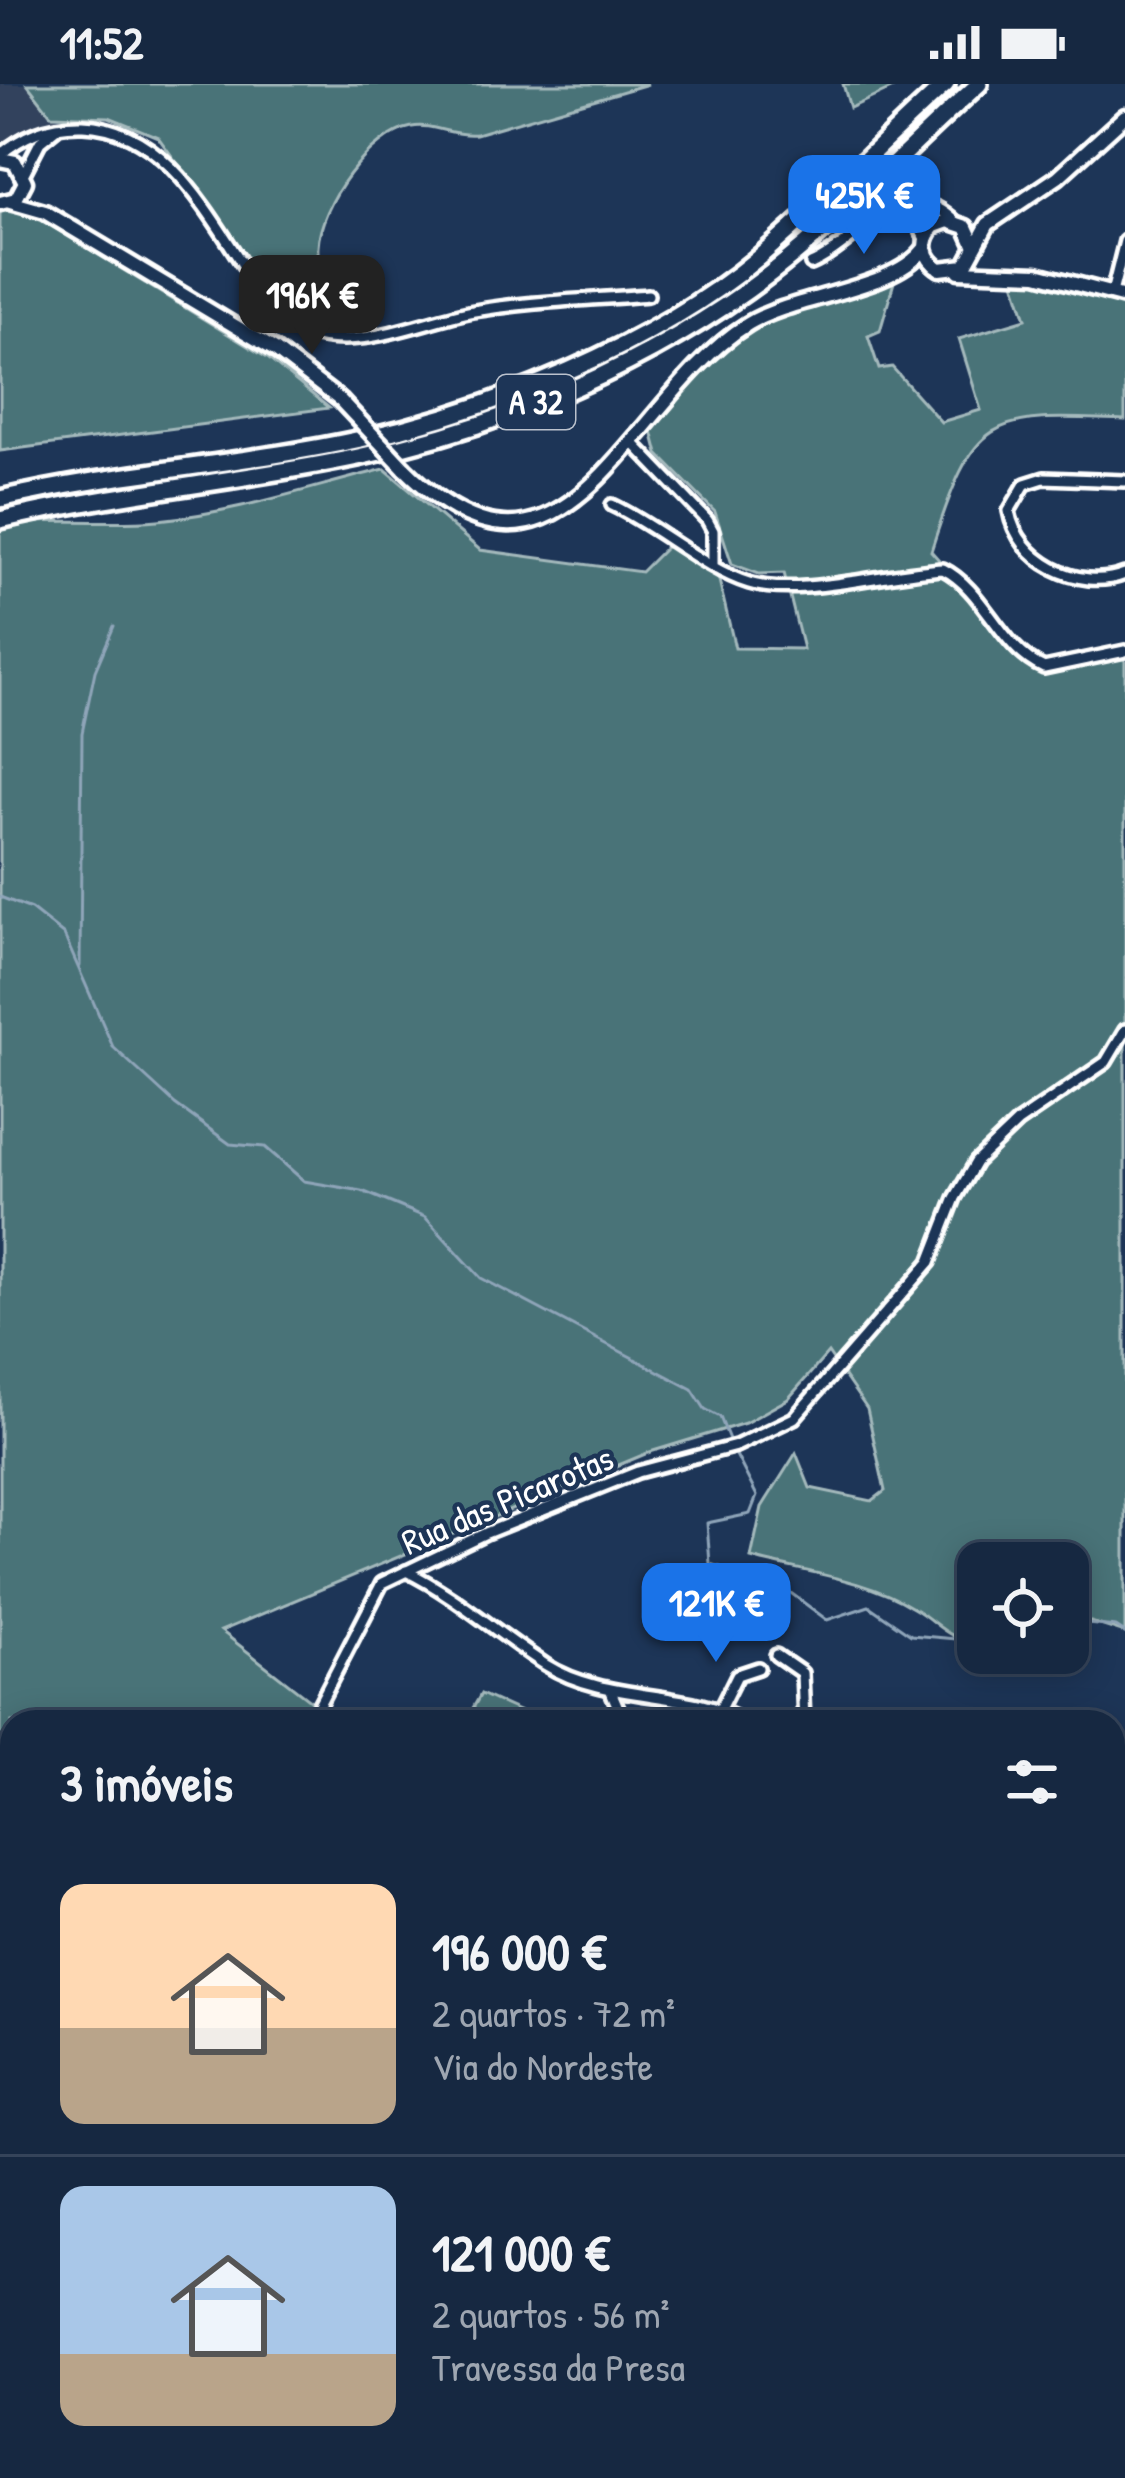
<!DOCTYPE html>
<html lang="pt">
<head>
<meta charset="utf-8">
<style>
  body { margin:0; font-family:"Patrick Hand",sans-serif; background:#23344c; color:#f1f3f6; height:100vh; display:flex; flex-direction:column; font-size:45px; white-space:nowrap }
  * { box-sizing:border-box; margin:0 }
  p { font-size:39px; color:#9ea6b1 }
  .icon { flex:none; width:66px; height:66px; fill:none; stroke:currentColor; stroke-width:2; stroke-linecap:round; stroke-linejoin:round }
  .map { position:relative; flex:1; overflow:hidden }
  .sheet { position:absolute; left:0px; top:1626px; width:1125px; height:768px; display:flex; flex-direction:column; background:#162841; border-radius:36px 36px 0 0; box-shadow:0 6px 30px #0003,0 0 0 3px #35445a }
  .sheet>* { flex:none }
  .controls { position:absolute; left:957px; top:1458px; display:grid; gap:24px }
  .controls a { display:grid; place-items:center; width:132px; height:132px; border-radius:24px; background:#162841; box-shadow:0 6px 30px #0003,0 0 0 3px #35445a; font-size:60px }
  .price { position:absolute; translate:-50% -102px; padding:0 27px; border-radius:24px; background:#1a73e8; color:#fff; font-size:39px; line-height:78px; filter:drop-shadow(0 3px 6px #0008) }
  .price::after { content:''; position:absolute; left:50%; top:72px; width:36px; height:27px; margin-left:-18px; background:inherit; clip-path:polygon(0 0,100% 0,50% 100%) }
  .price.current { background:#222; color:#fff }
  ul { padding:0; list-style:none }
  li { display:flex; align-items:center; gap:36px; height:300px; padding:0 60px }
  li+li { border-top:3px solid #35445a }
  li span { display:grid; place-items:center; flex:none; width:336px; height:240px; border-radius:24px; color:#555 }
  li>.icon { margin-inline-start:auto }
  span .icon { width:144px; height:144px; fill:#fffc; stroke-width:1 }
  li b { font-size:51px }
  h2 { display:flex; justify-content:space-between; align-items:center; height:144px; padding:0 60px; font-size:51px }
  .status { display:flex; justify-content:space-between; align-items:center; height:84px; padding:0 60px; background:#162841; direction:ltr }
  .status svg { height:33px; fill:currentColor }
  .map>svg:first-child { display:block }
  .built { fill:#32425d }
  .green { fill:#4a7378; stroke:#a4b9bc; stroke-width:3 }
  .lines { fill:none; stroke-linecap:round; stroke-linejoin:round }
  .stream { stroke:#8fa5b9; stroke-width:3 }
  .street-casing { stroke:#fff; stroke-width:18 }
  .secondary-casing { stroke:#fff; stroke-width:21 }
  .highway-casing { stroke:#fff; stroke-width:24 }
  .street { stroke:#1d3557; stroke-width:9 }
  .secondary { stroke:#1d3557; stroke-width:12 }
  .highway { stroke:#1d3557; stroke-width:15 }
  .secondary-bridge-casing { stroke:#fff; stroke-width:21; stroke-linecap:butt }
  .secondary-bridge { stroke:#1d3557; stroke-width:12 }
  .labels { text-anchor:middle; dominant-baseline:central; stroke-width:9; stroke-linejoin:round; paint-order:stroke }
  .shield { fill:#1d3557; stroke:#bbc2cd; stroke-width:3 }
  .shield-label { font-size:33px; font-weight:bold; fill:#fff }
  .street-label { font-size:36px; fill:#fff; stroke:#1d3557 }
</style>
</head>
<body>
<div class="status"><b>11:52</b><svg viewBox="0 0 49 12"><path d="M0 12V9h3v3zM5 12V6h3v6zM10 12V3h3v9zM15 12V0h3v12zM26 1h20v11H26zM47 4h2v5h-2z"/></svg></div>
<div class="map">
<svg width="1125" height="2394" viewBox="0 0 1125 2394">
  <rect width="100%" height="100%" fill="#1d3557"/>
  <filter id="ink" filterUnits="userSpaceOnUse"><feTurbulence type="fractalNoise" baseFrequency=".00833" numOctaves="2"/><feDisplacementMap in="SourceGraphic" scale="24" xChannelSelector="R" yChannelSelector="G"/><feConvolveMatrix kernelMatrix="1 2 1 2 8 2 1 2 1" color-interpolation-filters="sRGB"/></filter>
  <g filter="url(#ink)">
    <path class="built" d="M0,0H26L57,34L0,63Z"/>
    <g class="green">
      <path d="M27,0H648L476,50C454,53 432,39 412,43C369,51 320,121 318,163C317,189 330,219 337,245L306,238L279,219L158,53L109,33L51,31Z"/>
      <path d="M843,0H902L850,24Z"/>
      <path d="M0,126L35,132L269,275L329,324L0,367Z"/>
      <path d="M896,191L880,247L868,252L879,285L892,283L941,338L981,326L959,255L1026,235L1013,194L1035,195L1125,220V336C987,330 975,330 931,467L1028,576L1052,582L1125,562V1549L1091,1538L1068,1539V1479H978V1557C947,1557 938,1538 913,1524C867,1495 803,1488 751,1474L762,1423L796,1369L810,1404L872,1417L885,1407L867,1325L828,1269L788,1315L745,1339L650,1368L221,1547L338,1638H12V1733L0,1730V443C52,432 105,441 158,436C235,429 311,403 385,385L480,466L641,488L673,456L717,488L735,564L803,565L784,489L759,490L732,480L715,428L658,370L652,347L716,271L764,234Z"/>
      <path d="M481,1610L539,1636L543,1638H465Z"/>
      <path d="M12,1883V2261L0,2258V1893Z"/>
      <path d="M1125,1933V2394H509L516,2382H1113V1936Z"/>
    </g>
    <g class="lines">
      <g class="stream">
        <path d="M0,813L31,825L64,851L113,963L175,1020L230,1060L265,1063L304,1097L362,1107L425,1133L481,1194L692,1305L705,1325L720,1333L730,1358"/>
        <path d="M80,882L82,649L95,587L114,542"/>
        <path d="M735,1369L757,1412L750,1430L707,1439L710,1480L780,1501L827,1536L869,1522L911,1551L978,1557"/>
        <path d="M1068,1538L1116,1543L1125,1549"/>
        <path d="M1113,1945L1125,1941"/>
        <path d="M0,2247L12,2251"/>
      </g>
      <defs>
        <g id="street">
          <path d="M0,71C23,51 51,40 83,41C167,44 211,135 253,196C266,215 279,239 303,248C359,269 419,237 474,227C531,217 590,216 648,211"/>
          <path d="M24,89L40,58L56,45"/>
          <path d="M898,121L915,134L925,155"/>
          <path d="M811,180C858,160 904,85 956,138"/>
          <path d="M1112,209L1125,157"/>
          <path d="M631,357L707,436L713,447V480"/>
          <path d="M1125,397L1044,394L1025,400L1009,427C1018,478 1079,508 1125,490"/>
          <path d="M612,421C657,442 704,485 749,499C799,514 888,488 943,485C985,506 1000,565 1044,584L1125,567"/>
          <path d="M406,1487C457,1512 499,1551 546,1581C606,1619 693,1605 744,1638"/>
          <path d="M776,1571L802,1589L804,1638"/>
          <path d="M611,1607L624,1638"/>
          <path d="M719,1627L737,1591L758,1584"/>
          <path d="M310,1638L382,1499L486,1449L638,1388L736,1362L794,1334L930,1178L955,1114L976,1078L1018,1038L1106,978L1125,946"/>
          <path d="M0,1801L7,1810L0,1821"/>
          <path d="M3,1820L12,1842"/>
          <path d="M0,2056L12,2070"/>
          <path d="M1043,2382L1098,2393L1125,2391"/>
          <path d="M400,2394L405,2382"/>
        </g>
        <g id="secondary">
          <path d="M0,75L15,78L25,98L16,115L0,119"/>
          <path d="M10,118L45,128L275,266L340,316"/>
          <path d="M975,163L966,143L948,137L934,142C920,158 923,174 940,185L965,182L988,140L1058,93L1125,32"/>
          <path d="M959,187L1037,190L1125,213"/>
          <path d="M404,384C566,546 628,314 748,240C795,211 892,207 924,165"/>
        </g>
        <g id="highway">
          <path d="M0,415C119,387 242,381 361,355C492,326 654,261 758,174C823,119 883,57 946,0"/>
          <path d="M0,436C118,408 239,398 358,373C504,343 652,280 771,189C844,133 910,62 979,0"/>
        </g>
      </defs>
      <use href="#street" class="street-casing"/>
      <use href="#secondary" class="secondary-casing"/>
      <use href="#highway" class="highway-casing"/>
      <use href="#street" class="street"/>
      <use href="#secondary" class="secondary"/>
      <use href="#highway" class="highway"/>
      <defs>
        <path id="secondary-bridge" d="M340,316L404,384"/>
      </defs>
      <use href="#secondary-bridge" class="secondary-bridge-casing"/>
      <use href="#secondary-bridge" class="secondary-bridge"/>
    </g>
  </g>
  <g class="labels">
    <rect class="shield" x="497" y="291" width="78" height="54" rx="9"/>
    <g class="shield-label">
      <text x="536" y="318">A 32</text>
    </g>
    <g class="street-label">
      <text transform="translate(507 1415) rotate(-23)">Rua das Picarotas</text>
    </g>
  </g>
</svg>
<div class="controls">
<a><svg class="icon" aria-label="locate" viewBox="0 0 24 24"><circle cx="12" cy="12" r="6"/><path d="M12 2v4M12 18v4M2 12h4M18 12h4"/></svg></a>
</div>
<b class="price" style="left:864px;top:173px">425K €</b>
<b class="price current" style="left:312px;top:273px">196K €</b>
<b class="price" style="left:716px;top:1581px">121K €</b>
<section class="sheet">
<h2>3 imóveis<svg class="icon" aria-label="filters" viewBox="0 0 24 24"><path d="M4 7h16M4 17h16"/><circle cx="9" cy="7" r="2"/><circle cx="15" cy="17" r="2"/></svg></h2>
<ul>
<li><span style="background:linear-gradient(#ffd9b3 60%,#b9a48a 0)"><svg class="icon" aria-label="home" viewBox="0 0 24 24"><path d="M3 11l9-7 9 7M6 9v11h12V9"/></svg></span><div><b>196 000 €</b><p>2 quartos · 72 m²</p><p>Via do Nordeste</p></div></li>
<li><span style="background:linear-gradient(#a9c7e8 70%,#b9a48a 0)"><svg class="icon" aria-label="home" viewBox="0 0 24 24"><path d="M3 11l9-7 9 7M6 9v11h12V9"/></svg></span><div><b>121 000 €</b><p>2 quartos · 56 m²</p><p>Travessa da Presa</p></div></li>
</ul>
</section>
</div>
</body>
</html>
